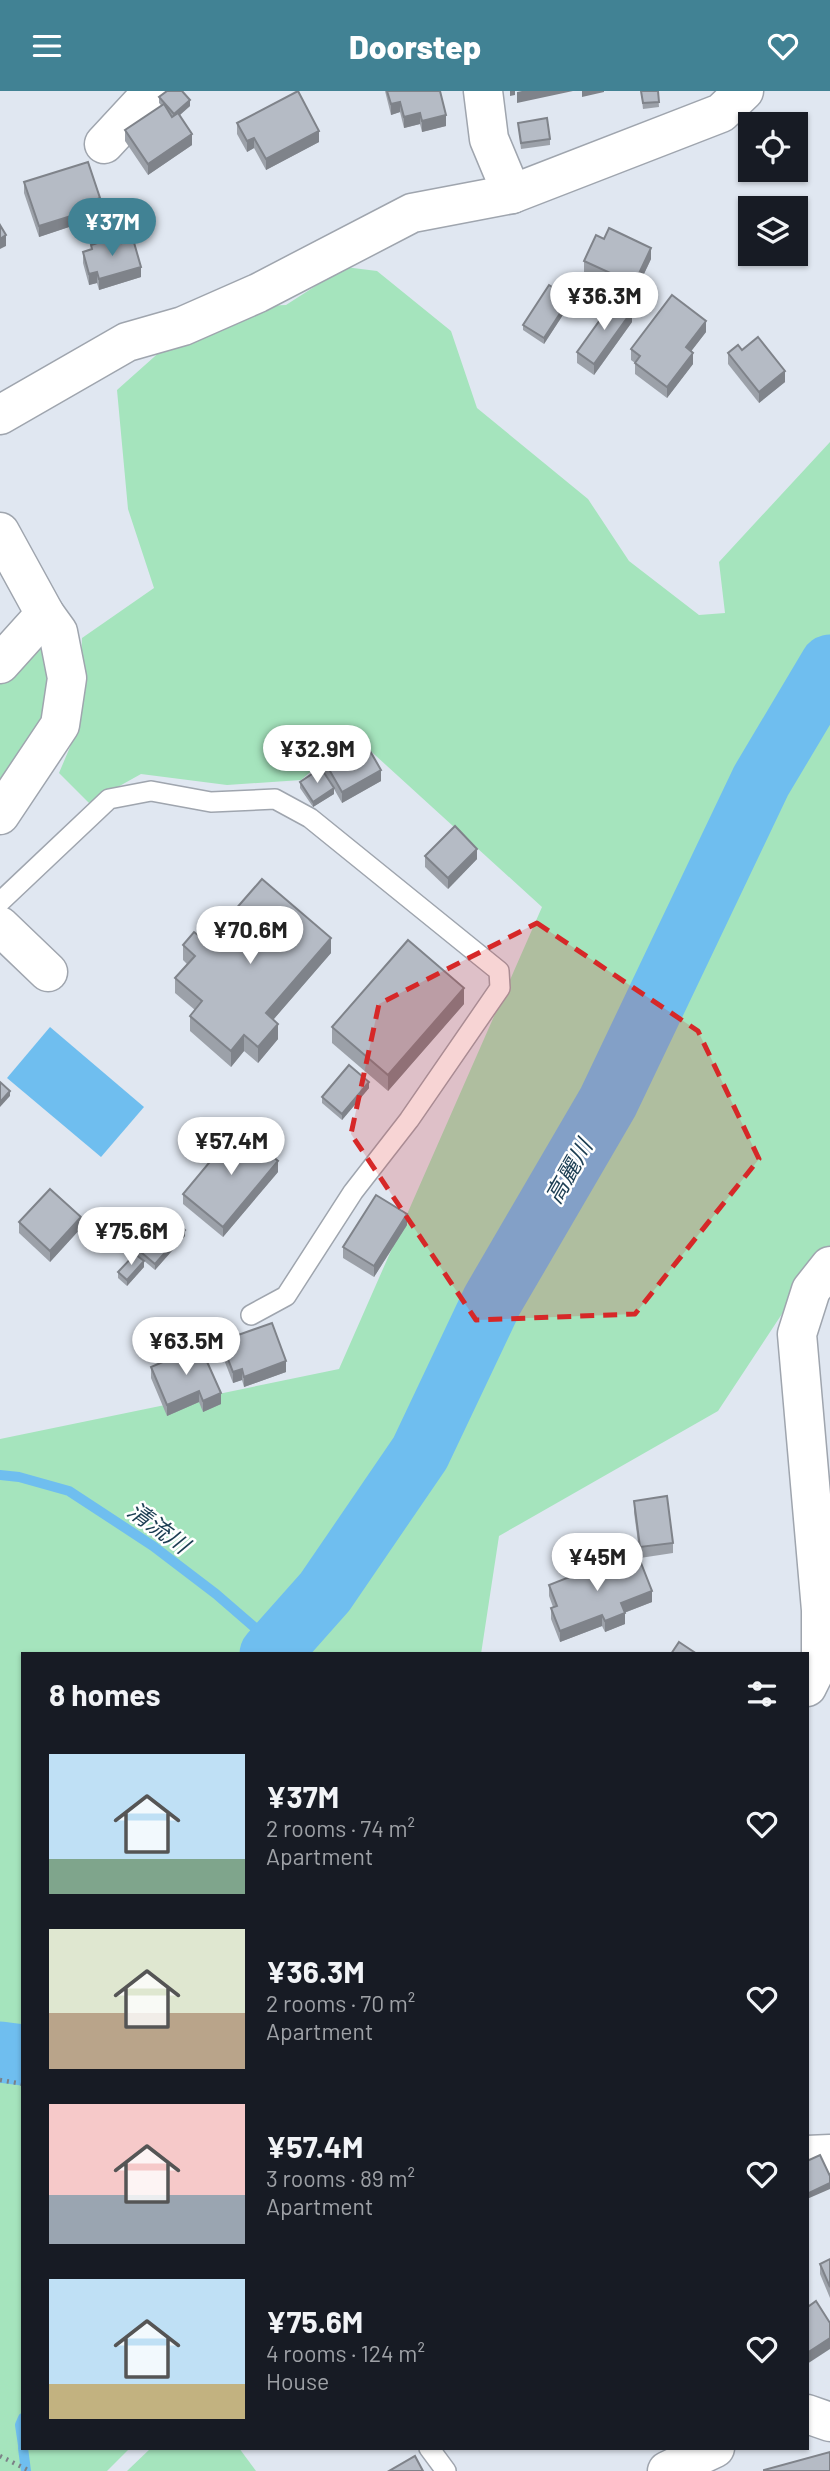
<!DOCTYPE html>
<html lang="en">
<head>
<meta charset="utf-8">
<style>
  body { margin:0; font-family:Barlow,"Noto Sans JP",sans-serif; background:#20242c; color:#f1f3f6; height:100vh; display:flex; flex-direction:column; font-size:26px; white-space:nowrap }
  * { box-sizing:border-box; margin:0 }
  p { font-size:23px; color:#9ea1a6 }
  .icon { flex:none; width:38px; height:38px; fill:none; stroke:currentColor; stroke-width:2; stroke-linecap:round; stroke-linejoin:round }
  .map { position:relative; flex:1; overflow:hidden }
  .panel { position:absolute; left:21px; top:1561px; width:788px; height:798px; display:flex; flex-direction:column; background:#171b24; border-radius:0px; box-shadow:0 2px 5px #0004 }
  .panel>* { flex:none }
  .buttons { position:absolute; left:738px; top:21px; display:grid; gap:14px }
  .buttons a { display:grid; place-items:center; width:70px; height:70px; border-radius:0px; background:#171b24; box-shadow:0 2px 5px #0004; font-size:35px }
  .price { position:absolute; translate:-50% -60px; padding:0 16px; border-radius:24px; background:#fff; color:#222; font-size:23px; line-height:46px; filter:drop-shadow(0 2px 4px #0008) }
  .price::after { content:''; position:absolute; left:50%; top:42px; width:21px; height:16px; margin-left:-10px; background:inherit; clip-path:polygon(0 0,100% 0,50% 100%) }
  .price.current { background:#418294; color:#fff }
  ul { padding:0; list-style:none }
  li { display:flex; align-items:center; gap:21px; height:175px; padding:0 28px }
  li span { display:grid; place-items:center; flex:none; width:196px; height:140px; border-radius:0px; color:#555 }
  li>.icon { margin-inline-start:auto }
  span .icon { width:84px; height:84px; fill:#fffc; stroke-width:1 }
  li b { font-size:30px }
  h2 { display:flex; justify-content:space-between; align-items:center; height:84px; padding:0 28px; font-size:30px }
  header { display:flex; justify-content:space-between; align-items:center; height:91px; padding:0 28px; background:#418294; color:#fff; font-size:32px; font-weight:800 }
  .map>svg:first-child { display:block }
  .green { fill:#a5e4bd }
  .water { fill:#6fbeef }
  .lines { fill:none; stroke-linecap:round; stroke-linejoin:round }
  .stream { stroke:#6fbeef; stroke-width:10 }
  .river { stroke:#6fbeef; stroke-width:61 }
  .lane-casing { stroke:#9fa5ae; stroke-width:22 }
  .street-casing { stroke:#9fa5ae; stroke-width:41 }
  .path { stroke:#7b8087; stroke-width:4.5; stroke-dasharray:2 5; stroke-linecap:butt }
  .lane { stroke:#fff; stroke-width:19 }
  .street { stroke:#fff; stroke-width:38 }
  .wall { fill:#9ca1a9 }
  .shaded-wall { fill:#7f838a }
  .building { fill:#b5bbc5; stroke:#7f838a; stroke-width:2 }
  .marked { fill:#d62828; fill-opacity:0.2; stroke:#d62828; stroke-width:5; stroke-dasharray:14 9; stroke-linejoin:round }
  .labels { text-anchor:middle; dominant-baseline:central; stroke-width:5; stroke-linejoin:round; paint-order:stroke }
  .water-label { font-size:23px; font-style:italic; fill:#1b3d52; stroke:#fff }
</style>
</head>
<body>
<header><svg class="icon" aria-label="menu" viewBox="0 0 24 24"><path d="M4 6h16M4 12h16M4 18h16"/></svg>Doorstep<svg class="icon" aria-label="heart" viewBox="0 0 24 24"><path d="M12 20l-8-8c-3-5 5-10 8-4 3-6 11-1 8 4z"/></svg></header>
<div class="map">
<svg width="830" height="2380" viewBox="0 0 830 2380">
  <rect width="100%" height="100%" fill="#e0e7f1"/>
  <g class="green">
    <path d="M345,176L377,180L451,240L477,317L588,408L629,470L699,524L725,522L719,471L830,351V1161L801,1194L718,1320L499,1445L481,1563H23V2357H130L107,2380H0V1348L339,1278L542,816L353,644L301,689L227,694L141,683L89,712L59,682L78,637L82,547L154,497L128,418L117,299L209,217L286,214Z"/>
    <path d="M40,553L48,577L51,617L0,692V591Z"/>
    <path d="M151,2357H239L256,2380H127Z"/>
  </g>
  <path class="water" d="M50,936L144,1016L101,1066L7,987Z"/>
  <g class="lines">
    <g class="stream">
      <path d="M0,1384L19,1386L69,1400L153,1455L216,1503L276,1555"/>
      <path d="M23,2327L20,2334L23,2354"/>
      <path d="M23,2357L26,2380"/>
    </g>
    <g class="river">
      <path d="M270,1563L325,1501L420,1362L492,1210L608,1011L761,690L830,574"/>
      <path d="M0,1961L23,1964"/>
    </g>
    <defs>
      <g id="lane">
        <path d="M0,811L109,708L151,700L211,711L275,708L310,727L499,880L500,897L409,1029L353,1101L286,1205L251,1224"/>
        <path d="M429,2357L446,2380"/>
      </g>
      <g id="street">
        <path d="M483,0L489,48L512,103"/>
        <path d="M104,53L153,0"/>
        <path d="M0,324L127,251L183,235L258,202L412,122L512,103L721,22L744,0"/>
        <path d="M0,441L45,523L58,541L67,587L60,634L0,724"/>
        <path d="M0,573L45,523"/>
        <path d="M0,835L48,881"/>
        <path d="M807,1596L821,1568V1519L797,1243L811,1199L830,1175"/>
        <path d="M807,2064L830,2063"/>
        <path d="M807,2323L830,2331"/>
        <path d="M667,2380L715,2357"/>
      </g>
    </defs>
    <use href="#lane" class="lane-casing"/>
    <use href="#street" class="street-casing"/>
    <g class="path">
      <path d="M0,1989L23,1993"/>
      <path d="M0,2365L30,2380"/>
    </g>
    <use href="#lane" class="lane"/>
    <use href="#street" class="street"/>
  </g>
  <g class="wall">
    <path d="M385,0H440L446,35L422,41L420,33L404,37L400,21L391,24Z"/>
    <path d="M641,0H658L659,16L643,18Z"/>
    <path d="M159,6L190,15L180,24L192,54L148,84L125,50V39L162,15L159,12Z"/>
    <path d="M237,32L319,51L266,79L254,57L247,61L237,43Z"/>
    <path d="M518,32L550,48V54L521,58Z"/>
    <path d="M24,91L100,118L84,124V131L39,146L24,102Z"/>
    <path d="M122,152L141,186L99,199L97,192L89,194L83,172V161L91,159V154Z"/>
    <path d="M651,168L634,204L584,181V170Z"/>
    <path d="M570,213L544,253L523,239V234Z"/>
    <path d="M632,231L594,284L577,272V261Z"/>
    <path d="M706,241L691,260L693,273L667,307L635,283V272L631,269V258Z"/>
    <path d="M742,259L785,291L759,312L728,273V262Z"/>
    <path d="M323,668L381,690L342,712L334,698V703L313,716L300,697V691L330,690L323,679Z"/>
    <path d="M425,765L477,768L448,798L425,776Z"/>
    <path d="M207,851L331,862L273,929L278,948L258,972L244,960L231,976L190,940V925L195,919L175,902V887L187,873L183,869V854Z"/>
    <path d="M464,913L388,1000L332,952V936Z"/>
    <path d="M369,997L342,1029L322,1012V1006Z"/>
    <path d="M278,1081L223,1146L183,1113V1103Z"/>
    <path d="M19,1131L81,1137L50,1171L19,1142Z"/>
    <path d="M407,1134L374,1186L343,1167V1156Z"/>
    <path d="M185,1145L155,1179L136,1163V1157Z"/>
    <path d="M144,1176L127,1195L118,1187V1181Z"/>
    <path d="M221,1250L286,1281L244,1296L242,1289L233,1292L221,1261Z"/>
    <path d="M151,1276L221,1313L203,1321L199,1311L167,1325L151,1287Z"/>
    <path d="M634,1410L673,1452V1462L640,1467L634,1421Z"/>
    <path d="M625,1479L652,1511L624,1522L625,1533L605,1541L602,1535L560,1551L551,1528V1517L553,1516L549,1505V1494Z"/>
    <path d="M830,2168V2207L820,2183V2173Z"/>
  </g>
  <g class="shaded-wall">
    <path d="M510,0H515V4L510,5Z"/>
    <path d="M522,0H573L517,12V1Z"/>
    <path d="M582,0H604V1L582,6Z"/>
    <path d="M190,9V15L174,29V23Z"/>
    <path d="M400,11V21L391,24V13Z"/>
    <path d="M420,22V33L404,37V26Z"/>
    <path d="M446,24V35L422,41V30Z"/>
    <path d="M319,40V51L266,79V68Z"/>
    <path d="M192,43V54L148,84V73Z"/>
    <path d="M254,47V57L247,61V50Z"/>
    <path d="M100,107V118L84,124V131L39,146V135L82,114Z"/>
    <path d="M6,144V155L0,158V148Z"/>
    <path d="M651,157V168L634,204V193Z"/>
    <path d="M141,176V186L99,199V188Z"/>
    <path d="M97,181V192L89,194V183Z"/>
    <path d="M570,207V213L544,253V247Z"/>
    <path d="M632,220V231L594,284V273Z"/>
    <path d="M706,230V241L686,267V256Z"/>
    <path d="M693,262V273L667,307V296Z"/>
    <path d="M785,280V291L759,312V301Z"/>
    <path d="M381,679V690L342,712V701Z"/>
    <path d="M334,697V703L313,716V711Z"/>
    <path d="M477,758V768L448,798V787Z"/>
    <path d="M331,847V862L266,937V922Z"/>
    <path d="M464,897V913L388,1000V984Z"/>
    <path d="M278,933V948L258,972V956Z"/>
    <path d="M244,944V960L231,976V960Z"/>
    <path d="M369,991V997L342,1029V1023Z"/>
    <path d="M10,1000V1005L0,1016V1011Z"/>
    <path d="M278,1070V1081L223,1146V1136Z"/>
    <path d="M407,1123V1134L374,1186V1175Z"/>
    <path d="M81,1126V1137L50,1171V1160Z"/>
    <path d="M185,1139V1145L155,1179V1173Z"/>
    <path d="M144,1170V1176L127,1195V1189Z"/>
    <path d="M286,1270V1281L244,1296V1286Z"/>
    <path d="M242,1278V1289L233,1292V1281Z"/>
    <path d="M199,1300V1311L167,1325V1314Z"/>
    <path d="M221,1302V1313L203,1321V1310Z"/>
    <path d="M652,1500V1511L621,1523V1512Z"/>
    <path d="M625,1522V1533L605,1541V1530Z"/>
    <path d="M602,1524V1535L560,1551V1540Z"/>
    <path d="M830,2092V2098L807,2108V2103Z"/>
    <path d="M830,2247V2258L807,2273V2262Z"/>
  </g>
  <g class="building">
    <path d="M167,0H182L190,9L174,23L159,6Z"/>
    <path d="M298,0L319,40L266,68L254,47L247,50L237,32Z"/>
    <path d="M387,0H440L446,24L422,30L420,22L404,26L400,11L391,13Z"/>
    <path d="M641,0H658L659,11L643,12Z"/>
    <path d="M164,13L172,26L178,22L192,43L148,73L125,39Z"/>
    <path d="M547,27L550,48L521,52L518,32Z"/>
    <path d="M88,71L100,107L82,114L84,121L39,135L24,91Z"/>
    <path d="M0,134L6,144L0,148Z"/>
    <path d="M609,137L651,157L634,193L584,170L596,144L604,148Z"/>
    <path d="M120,145L122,152L133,148L141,176L99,188L97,181L89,183L83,161L92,158L91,154Z"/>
    <path d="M549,194L570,207L544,247L523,234Z"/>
    <path d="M672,204L706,230L686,256L693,262L667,296L635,272L640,265L631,258Z"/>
    <path d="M615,208L632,220L594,273L577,261Z"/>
    <path d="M758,246L785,280L759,301L728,262L738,254L742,259Z"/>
    <path d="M362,646L381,679L342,701L323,668Z"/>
    <path d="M321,677L334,697L313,711L300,691Z"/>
    <path d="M455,735L477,758L448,787L425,765Z"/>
    <path d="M262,788L331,847L266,922L278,933L258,956L244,944L231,960L190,925L202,910L175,887L195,865L183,854L194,841L207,851Z"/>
    <path d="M408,849L464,897L388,984L332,936Z"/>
    <path d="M349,974L369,991L342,1023L322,1006Z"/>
    <path d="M0,991L10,1000L0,1011Z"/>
    <path d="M238,1037L278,1070L223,1136L183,1103Z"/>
    <path d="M50,1098L81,1126L50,1160L19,1131Z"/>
    <path d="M376,1104L407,1123L374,1175L343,1156Z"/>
    <path d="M166,1123L185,1139L155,1173L136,1157Z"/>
    <path d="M135,1163L144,1170L127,1189L118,1181Z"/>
    <path d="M272,1232L286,1270L244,1286L242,1278L233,1281L221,1250Z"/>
    <path d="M200,1255L221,1302L203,1310L199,1300L167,1314L151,1276Z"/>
    <path d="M667,1405L673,1452L640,1456L634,1410Z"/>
    <path d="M620,1466L625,1479L641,1472L652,1500L621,1512L625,1522L605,1530L602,1524L560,1540L551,1517L557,1515L549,1494Z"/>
    <path d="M679,1551L697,1563H671Z"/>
    <path d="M820,2064L830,2085V2092L807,2103V2070Z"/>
    <path d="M830,2168V2196L820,2173Z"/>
    <path d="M816,2210L830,2232V2247L807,2262V2212L809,2215Z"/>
    <path d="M830,2361V2380H764V2379Z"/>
    <path d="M415,2365L423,2380H389Z"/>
  </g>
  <path class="marked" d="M537,832L698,940L759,1068L635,1223L476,1229L351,1043L379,913Z"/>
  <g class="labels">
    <g class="water-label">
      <text transform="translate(568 1080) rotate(-60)">高麗川</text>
      <text transform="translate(159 1436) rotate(36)">清流川</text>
    </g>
  </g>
</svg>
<div class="buttons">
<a><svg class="icon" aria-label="locate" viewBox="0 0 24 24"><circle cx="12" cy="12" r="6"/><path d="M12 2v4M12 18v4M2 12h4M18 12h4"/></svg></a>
<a><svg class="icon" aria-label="layers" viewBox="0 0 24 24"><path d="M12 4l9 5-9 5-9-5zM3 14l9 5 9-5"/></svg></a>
</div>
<b class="price current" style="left:112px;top:167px">¥37M</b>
<b class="price" style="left:604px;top:241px">¥36.3M</b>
<b class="price" style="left:317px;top:694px">¥32.9M</b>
<b class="price" style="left:250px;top:875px">¥70.6M</b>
<b class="price" style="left:231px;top:1086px">¥57.4M</b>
<b class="price" style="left:131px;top:1176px">¥75.6M</b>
<b class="price" style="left:186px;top:1286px">¥63.5M</b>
<b class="price" style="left:597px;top:1502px">¥45M</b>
<section class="panel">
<h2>8 homes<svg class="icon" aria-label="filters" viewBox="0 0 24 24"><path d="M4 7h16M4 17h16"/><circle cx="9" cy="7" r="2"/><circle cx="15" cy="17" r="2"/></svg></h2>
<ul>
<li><span style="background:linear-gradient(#bfe0f5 75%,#7fa58c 0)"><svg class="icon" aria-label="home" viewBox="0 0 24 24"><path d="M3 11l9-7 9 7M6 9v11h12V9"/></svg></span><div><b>¥37M</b><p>2 rooms · 74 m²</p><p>Apartment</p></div><svg class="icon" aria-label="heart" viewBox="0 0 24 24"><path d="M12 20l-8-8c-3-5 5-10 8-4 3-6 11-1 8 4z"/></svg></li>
<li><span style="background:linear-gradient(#dfe7d0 60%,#b9a48a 0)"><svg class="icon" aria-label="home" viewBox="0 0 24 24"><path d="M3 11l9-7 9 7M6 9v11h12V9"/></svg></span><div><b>¥36.3M</b><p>2 rooms · 70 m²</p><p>Apartment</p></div><svg class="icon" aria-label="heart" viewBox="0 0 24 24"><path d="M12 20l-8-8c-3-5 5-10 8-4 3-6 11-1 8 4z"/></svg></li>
<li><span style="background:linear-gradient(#f6c9c9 65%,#9aa5b1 0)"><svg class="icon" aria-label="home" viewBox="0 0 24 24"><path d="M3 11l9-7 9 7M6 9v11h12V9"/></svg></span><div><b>¥57.4M</b><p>3 rooms · 89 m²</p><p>Apartment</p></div><svg class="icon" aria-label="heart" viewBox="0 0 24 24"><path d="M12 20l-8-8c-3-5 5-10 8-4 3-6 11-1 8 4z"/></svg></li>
<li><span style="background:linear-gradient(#bfe0f5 75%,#c2b280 0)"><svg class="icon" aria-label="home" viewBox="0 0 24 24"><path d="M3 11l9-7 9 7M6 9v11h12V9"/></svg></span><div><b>¥75.6M</b><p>4 rooms · 124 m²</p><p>House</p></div><svg class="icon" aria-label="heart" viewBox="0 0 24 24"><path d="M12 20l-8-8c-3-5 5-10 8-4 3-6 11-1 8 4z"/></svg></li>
</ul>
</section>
</div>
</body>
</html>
